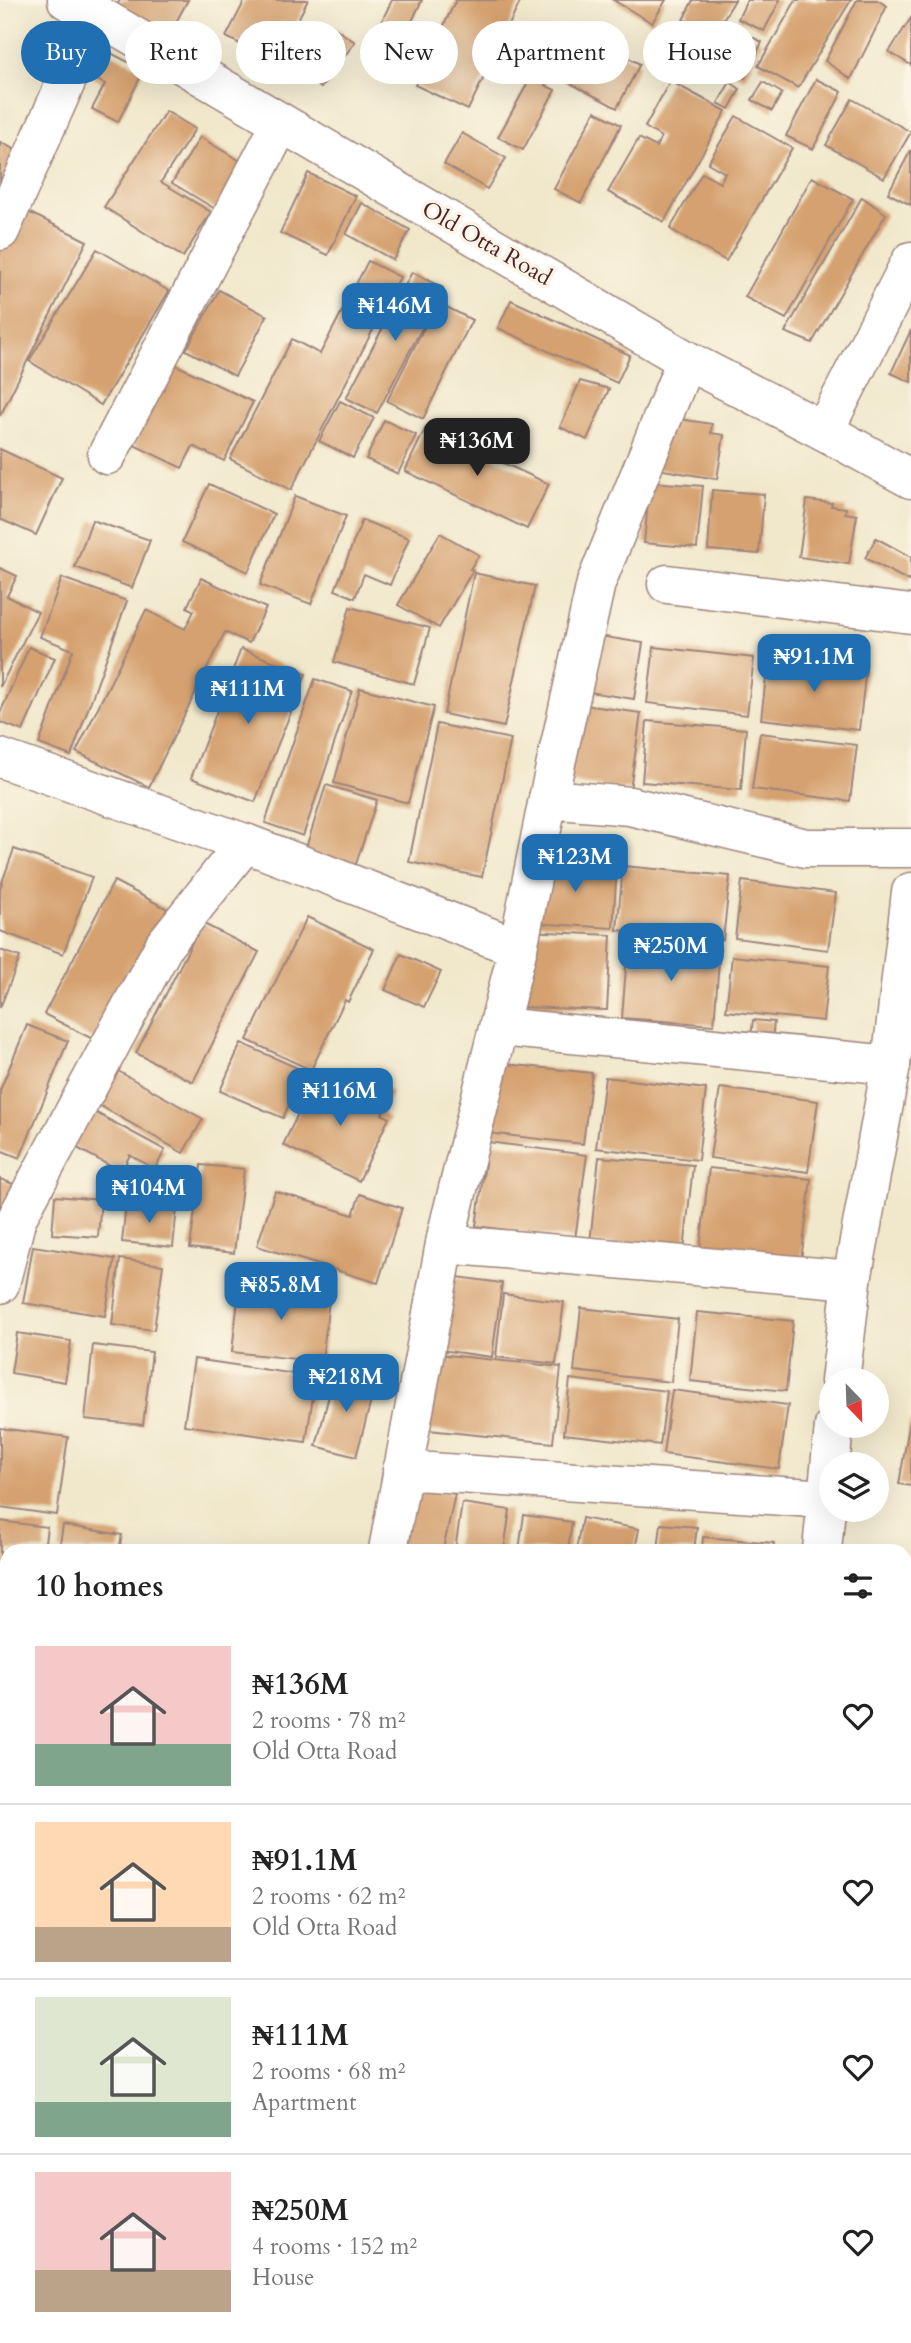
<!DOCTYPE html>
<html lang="en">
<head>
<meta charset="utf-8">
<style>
  body { margin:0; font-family:Cardo,serif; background:#f6f6f6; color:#222; height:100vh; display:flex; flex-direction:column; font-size:26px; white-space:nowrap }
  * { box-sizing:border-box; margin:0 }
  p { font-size:23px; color:#767676 }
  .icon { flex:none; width:38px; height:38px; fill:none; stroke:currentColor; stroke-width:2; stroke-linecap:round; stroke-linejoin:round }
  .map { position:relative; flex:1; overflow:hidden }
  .side { position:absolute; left:0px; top:1544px; width:912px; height:800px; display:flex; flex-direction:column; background:#fff; border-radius:21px 21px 0 0; box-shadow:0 7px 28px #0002 }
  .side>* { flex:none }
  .guide { position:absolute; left:21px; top:21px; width:870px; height:63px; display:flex; gap:14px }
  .needle { width:46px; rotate:157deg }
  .tools { position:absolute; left:819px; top:1368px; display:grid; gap:14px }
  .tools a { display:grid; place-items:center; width:70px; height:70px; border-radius:50%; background:#fff; box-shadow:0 7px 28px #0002; font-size:35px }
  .price { position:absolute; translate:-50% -60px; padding:0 16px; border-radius:14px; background:#1f6fb2; color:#fff; font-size:23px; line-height:46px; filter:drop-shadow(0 2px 4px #0008) }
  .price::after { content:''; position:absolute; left:50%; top:42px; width:21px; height:16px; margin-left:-10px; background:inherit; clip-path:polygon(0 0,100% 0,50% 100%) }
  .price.current { background:#222; color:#fff }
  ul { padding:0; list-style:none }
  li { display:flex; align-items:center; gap:21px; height:175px; padding:0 35px }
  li+li { border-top:2px solid #e0e0e0 }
  li span { display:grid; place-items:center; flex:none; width:196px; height:140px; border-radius:0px; color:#555 }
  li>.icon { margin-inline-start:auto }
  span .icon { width:84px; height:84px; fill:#fffc; stroke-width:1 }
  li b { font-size:30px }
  h2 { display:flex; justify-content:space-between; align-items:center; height:84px; padding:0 35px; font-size:30px }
  .tag { padding:0 24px; border-radius:32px; background:#fff; box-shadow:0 7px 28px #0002; font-size:24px; line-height:63px }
  .tag.current { background:#1f6fb2; color:#fff }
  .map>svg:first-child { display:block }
  .building { fill:#d5a16f }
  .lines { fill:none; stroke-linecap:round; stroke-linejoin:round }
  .minor-casing { stroke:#9e847c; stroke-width:41 }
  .tertiary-casing { stroke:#9e847c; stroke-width:41 }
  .minor { stroke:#fff; stroke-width:38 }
  .tertiary { stroke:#fff; stroke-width:38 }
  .labels { text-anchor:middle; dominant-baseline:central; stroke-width:7; stroke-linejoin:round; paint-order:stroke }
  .street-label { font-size:23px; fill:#4a1f2b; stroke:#fcf5e5 }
</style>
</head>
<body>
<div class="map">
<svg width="911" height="2343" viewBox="0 0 911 2343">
  <rect width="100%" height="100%" fill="#fcf5e5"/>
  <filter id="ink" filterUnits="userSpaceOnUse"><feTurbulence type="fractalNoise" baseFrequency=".0143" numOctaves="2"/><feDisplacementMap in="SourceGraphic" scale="14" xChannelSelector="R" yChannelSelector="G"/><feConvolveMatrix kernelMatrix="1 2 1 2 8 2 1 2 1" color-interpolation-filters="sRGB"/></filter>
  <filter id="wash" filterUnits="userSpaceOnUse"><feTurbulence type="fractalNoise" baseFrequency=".00686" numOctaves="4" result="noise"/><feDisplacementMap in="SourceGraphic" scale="28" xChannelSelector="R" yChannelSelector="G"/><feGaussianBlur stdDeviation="1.57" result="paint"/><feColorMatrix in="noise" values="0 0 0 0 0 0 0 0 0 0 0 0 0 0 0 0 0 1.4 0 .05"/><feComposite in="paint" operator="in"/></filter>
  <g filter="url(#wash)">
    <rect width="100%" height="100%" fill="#f1e8cc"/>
    <g id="blocks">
      <g class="building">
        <path d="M120,0H188L169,35L116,7Z"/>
        <path d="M245,0H308L276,62L226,37Z"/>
        <path d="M392,0H422L397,53L373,39Z"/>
        <path d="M456,0H521L468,110L415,85Z"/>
        <path d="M613,0H666L652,23Z"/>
        <path d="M693,0H735L716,31L683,20Z"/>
        <path d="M747,0H780L764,31L738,19Z"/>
        <path d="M796,0H851L798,88L758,66Z"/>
        <path d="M857,0H877L887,6L851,79L825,61Z"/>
        <path d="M911,18V65L889,52Z"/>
        <path d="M333,27L355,42L321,88L300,73Z"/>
        <path d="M697,27L723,40L709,65L684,52Z"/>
        <path d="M732,27L762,42L745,78L712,64Z"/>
        <path d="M669,34L685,44L680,52L687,59L680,69L659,51Z"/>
        <path d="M589,37L640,64L617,108L566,81Z"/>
        <path d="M95,45L144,70L118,122L92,109L105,84L82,72Z"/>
        <path d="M537,66L551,74L545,85L555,90L523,150L498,137Z"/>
        <path d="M816,79L842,92L813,149L786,136Z"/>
        <path d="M670,81L726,111L664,222L608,192L639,138L656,147L661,137L645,127Z"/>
        <path d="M730,82L740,89L729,109L718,103Z"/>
        <path d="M763,82L782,93L772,111L752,100Z"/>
        <path d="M852,99L911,132L884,178L826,145Z"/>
        <path d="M166,111L195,129L161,182L211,212L183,257L104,207Z"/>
        <path d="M595,111L621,125L581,203L554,189Z"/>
        <path d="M736,116L792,148L726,261L670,229L702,173L720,183L725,173L708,163Z"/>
        <path d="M462,133L506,158L487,189L444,164Z"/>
        <path d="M200,137L250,167L222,213L172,183Z"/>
        <path d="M0,142L25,155L0,202Z"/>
        <path d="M911,150V205L888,193Z"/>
        <path d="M308,173L356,196L328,255L280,233Z"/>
        <path d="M812,177L853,199L786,319L745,297Z"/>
        <path d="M862,197L886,214L812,343L785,332Z"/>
        <path d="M362,203L410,230L393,260L346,234Z"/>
        <path d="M18,207L87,241L0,416V243Z"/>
        <path d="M97,249L169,291L101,405L29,361Z"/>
        <path d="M368,261L400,277L291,490L230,459L292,339L320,354Z"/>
        <path d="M412,272L443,288L377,413L346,398Z"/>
        <path d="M219,290L267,316L235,376L186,350Z"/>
        <path d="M511,300L630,355L617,383L498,328Z"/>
        <path d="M437,302L472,320L423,419L387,401Z"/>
        <path d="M911,330V382L891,373Z"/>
        <path d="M174,364L253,402L224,461L193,446L182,468L134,445Z"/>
        <path d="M580,381L609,389L587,440L560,427Z"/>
        <path d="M340,401L374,418L353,458L319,441Z"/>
        <path d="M666,417L712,424L711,433L724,435L717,479L657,469Z"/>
        <path d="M384,420L416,435L398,474L366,459Z"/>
        <path d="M426,427L549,484L527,529L405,471Z"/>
        <path d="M0,449L62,478L36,535L0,519Z"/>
        <path d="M650,482L703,486L697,548L644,543Z"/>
        <path d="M209,484L274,514L248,572L182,542Z"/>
        <path d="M712,490L764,494L759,554L708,550Z"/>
        <path d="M295,496L346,516L311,604L260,585Z"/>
        <path d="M807,500L832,503L831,506L846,508L845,513L857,515L849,564L799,557Z"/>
        <path d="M92,520L150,540L132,588L75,567Z"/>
        <path d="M362,520L409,538L390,585L364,574L355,598L335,590Z"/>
        <path d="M440,533L479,555L470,569L473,570L439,628L398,605Z"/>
        <path d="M876,538L911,557V576L909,581L865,558Z"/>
        <path d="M0,568L17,576L7,596L38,612L0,687Z"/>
        <path d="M474,573L535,586L504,727L444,714Z"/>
        <path d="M62,578L127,601L71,756L39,744L73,650L40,637Z"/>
        <path d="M201,578L266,608L249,643L225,632L149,787L76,752L146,610L185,629L194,611L187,607Z"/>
        <path d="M350,607L430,628L414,684L334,662Z"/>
        <path d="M593,635L643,643L634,699L583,691Z"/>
        <path d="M29,647L55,658L23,731L0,722V713Z"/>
        <path d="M654,647L754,658L747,715L647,703Z"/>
        <path d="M241,649L306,674L255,802L191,778Z"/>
        <path d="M820,658L838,660V665L866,668L859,730L761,719L768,661L819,664Z"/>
        <path d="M315,679L352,691L303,836L265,823Z"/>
        <path d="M360,688L434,707L408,803L334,783Z"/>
        <path d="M570,703L641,713L630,790L559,781Z"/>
        <path d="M647,721L746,729L741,790L642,782Z"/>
        <path d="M437,724L511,739L482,877L409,862Z"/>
        <path d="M760,733L857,745L850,801L752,789Z"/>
        <path d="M326,785L377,800L355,867L305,851Z"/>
        <path d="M14,849L92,877L63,954L0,931V888Z"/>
        <path d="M538,859L617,865L613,928L533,923Z"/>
        <path d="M623,866L730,876L723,940L617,930Z"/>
        <path d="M114,881L171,911L102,1044L44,1014Z"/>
        <path d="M742,881L836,893L828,950L735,938Z"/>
        <path d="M307,917L374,949L348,1002L345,1000L311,1070L247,1040Z"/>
        <path d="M202,923L259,952L193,1082L136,1053Z"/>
        <path d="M526,931L611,935L607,1010L522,1007Z"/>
        <path d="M628,941L720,948L714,1025L622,1018Z"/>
        <path d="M0,950L20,957L0,1008Z"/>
        <path d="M401,954L441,972L424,1007L385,990Z"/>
        <path d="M732,956L829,966L823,1021L726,1011Z"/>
        <path d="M753,1020L774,1022L772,1040L751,1038Z"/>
        <path d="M27,1025L68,1041L20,1158L0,1150V1090Z"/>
        <path d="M241,1043L304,1071L283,1118L220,1091Z"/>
        <path d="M496,1063L592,1073L583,1144L488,1133Z"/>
        <path d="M111,1067L203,1119L183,1153L92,1101Z"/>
        <path d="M605,1077L706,1089L698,1160L596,1148Z"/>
        <path d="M368,1081L392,1092L382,1114L389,1118L359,1181L283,1145L313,1082L357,1103Z"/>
        <path d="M720,1088L818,1101L808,1172L710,1158Z"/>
        <path d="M87,1108L165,1150L155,1169L130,1155L121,1172L68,1143Z"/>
        <path d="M488,1142L587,1155L575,1239L476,1226Z"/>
        <path d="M599,1157L693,1165L684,1251L590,1243Z"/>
        <path d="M201,1165L244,1169L234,1253L190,1248Z"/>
        <path d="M130,1167L187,1175L182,1206L124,1198Z"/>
        <path d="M709,1168L811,1179L801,1261L700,1250Z"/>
        <path d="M0,1179L16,1185L0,1226Z"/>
        <path d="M275,1191L353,1215L360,1194L402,1208L378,1283L257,1246Z"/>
        <path d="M55,1196L101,1200L98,1237L52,1234Z"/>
        <path d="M126,1203L177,1208L173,1247L122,1242Z"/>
        <path d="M33,1246L115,1259L105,1316L23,1303Z"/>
        <path d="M120,1259L163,1265L154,1330L112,1325Z"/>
        <path d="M443,1275L502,1283L492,1357L433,1349Z"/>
        <path d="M240,1281L330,1291L322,1362L232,1352Z"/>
        <path d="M503,1294L564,1302L556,1364L496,1357Z"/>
        <path d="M581,1308L678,1319L671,1382L574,1371Z"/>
        <path d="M697,1312L793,1321L786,1391L690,1381Z"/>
        <path d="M17,1333L71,1341L65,1382L11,1373Z"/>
        <path d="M93,1345L152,1352L143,1425L85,1419Z"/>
        <path d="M428,1353L561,1367L553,1443L419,1429Z"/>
        <path d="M194,1359L316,1377L306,1442L184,1425Z"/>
        <path d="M335,1372L376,1382L356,1457L316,1446Z"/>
        <path d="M570,1379L667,1391L660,1445L564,1434Z"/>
        <path d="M672,1390L788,1405L779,1469L663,1454Z"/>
        <path d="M910,1420H911V1486L899,1484Z"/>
        <path d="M0,1428L68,1437L57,1515L0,1507Z"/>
        <path d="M406,1484L455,1494L443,1550H393Z"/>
        <path d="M462,1503L510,1510L504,1550H455Z"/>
        <path d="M524,1515L572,1522L568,1550H519Z"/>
        <path d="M582,1518L639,1529L635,1550H576Z"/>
        <path d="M0,1521L47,1527L44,1550H7V1564L0,1563Z"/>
        <path d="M661,1524L697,1527L694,1550H658Z"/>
        <path d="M63,1525L122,1535L119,1550H59Z"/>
        <path d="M703,1537L774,1543L773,1550H702Z"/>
        <path d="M0,1568L7,1569V1609L0,1608Z"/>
        <path d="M905,1579L911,1580V1679L905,1678Z"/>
        <path d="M905,1688L911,1689V1751L905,1750Z"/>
        <path d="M0,1703L7,1705V1792L0,1791Z"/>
        <path d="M905,1819L911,1821V1885L905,1883Z"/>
        <path d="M905,1893L911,1895V1951L908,1961L905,1960Z"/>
        <path d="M0,1956L7,1957V1991L2,2028Z"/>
        <path d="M905,2033L911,2034V2101L905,2099Z"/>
        <path d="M0,2075H7V2189L0,2188Z"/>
        <path d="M905,2110L911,2111V2185L905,2184Z"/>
        <path d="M905,2209L911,2210V2329L905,2328Z"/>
        <path d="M28,2336H95L94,2343H27Z"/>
        <path d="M116,2336H190L189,2343H115Z"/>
        <path d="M314,2336H347L346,2343L314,2341Z"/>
      </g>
    </g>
  </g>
  <g filter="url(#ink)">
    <use href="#blocks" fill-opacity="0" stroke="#9e847c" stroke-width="2"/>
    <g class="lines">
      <defs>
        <g id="minor">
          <path d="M0,231L96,14"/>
          <path d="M824,431L911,261"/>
          <path d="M107,455L281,123"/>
          <path d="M667,584L911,614"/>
          <path d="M0,758L245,843L518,948"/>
          <path d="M548,799L630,806L806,848H911"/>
          <path d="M499,1027L891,1065"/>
          <path d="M445,1244L852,1280"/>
          <path d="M0,1284L17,1218L165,944L245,843"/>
          <path d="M840,1381L852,1280L891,1065L911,892"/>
          <path d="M402,1470L826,1499"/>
          <path d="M388,1550L447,1233L518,948L548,799L596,583L686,360"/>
          <path d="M822,1550L834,1426"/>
          <path d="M905,1801L911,1802"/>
          <path d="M0,1910L7,1911"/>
          <path d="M0,2261L7,2262"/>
          <path d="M516,2336L562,2343"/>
          <path d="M679,2343L681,2336"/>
        </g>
        <path id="tertiary" d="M67,0L96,14L686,360L824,431L911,479"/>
      </defs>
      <use href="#minor" class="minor-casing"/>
      <use href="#tertiary" class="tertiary-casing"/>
      <use href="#minor" class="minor"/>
      <use href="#tertiary" class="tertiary"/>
    </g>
  </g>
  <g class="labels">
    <g class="street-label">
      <text transform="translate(487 243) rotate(30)">Old Otta Road</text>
    </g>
  </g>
</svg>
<div class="tools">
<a><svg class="needle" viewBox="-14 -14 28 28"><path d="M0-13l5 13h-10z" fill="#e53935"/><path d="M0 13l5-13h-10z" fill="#767676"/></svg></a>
<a><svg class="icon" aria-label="layers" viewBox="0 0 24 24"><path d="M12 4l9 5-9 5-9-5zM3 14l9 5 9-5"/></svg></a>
</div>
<b class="price" style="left:395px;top:343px">₦146M</b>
<b class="price current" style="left:477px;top:478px">₦136M</b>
<b class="price" style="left:814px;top:694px">₦91.1M</b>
<b class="price" style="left:248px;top:726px">₦111M</b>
<b class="price" style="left:575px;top:894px">₦123M</b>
<b class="price" style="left:671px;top:983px">₦250M</b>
<b class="price" style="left:340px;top:1128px">₦116M</b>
<b class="price" style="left:149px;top:1225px">₦104M</b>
<b class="price" style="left:281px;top:1322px">₦85.8M</b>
<b class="price" style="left:346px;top:1414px">₦218M</b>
<div class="guide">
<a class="tag current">Buy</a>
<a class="tag">Rent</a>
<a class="tag">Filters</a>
<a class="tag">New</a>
<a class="tag">Apartment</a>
<a class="tag">House</a>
</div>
<section class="side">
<h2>10 homes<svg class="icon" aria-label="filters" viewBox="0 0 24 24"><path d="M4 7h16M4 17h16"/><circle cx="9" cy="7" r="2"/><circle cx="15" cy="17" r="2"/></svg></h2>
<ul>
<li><span style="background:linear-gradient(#f6c9c9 70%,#7fa58c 0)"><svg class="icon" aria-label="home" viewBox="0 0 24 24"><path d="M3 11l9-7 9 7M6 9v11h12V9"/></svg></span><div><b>₦136M</b><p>2 rooms · 78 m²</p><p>Old Otta Road</p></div><svg class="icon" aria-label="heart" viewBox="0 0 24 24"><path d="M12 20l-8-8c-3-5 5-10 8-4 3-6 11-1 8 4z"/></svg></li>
<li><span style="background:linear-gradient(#ffd9b3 75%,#b9a48a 0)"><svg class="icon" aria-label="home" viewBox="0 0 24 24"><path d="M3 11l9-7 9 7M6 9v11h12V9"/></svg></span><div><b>₦91.1M</b><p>2 rooms · 62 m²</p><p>Old Otta Road</p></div><svg class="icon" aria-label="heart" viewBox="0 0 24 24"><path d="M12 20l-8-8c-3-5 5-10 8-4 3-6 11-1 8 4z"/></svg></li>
<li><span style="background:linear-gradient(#dfe7d0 75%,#7fa58c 0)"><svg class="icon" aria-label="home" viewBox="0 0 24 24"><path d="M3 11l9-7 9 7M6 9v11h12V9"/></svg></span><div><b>₦111M</b><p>2 rooms · 68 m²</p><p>Apartment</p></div><svg class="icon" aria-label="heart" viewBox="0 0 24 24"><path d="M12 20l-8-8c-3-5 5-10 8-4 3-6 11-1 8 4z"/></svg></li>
<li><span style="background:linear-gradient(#f6c9c9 70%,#b9a48a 0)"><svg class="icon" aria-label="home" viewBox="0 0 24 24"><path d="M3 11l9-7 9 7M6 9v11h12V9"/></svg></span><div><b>₦250M</b><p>4 rooms · 152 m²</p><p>House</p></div><svg class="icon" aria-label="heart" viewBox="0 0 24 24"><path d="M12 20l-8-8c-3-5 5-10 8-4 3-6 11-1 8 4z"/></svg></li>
</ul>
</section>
</div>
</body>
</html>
